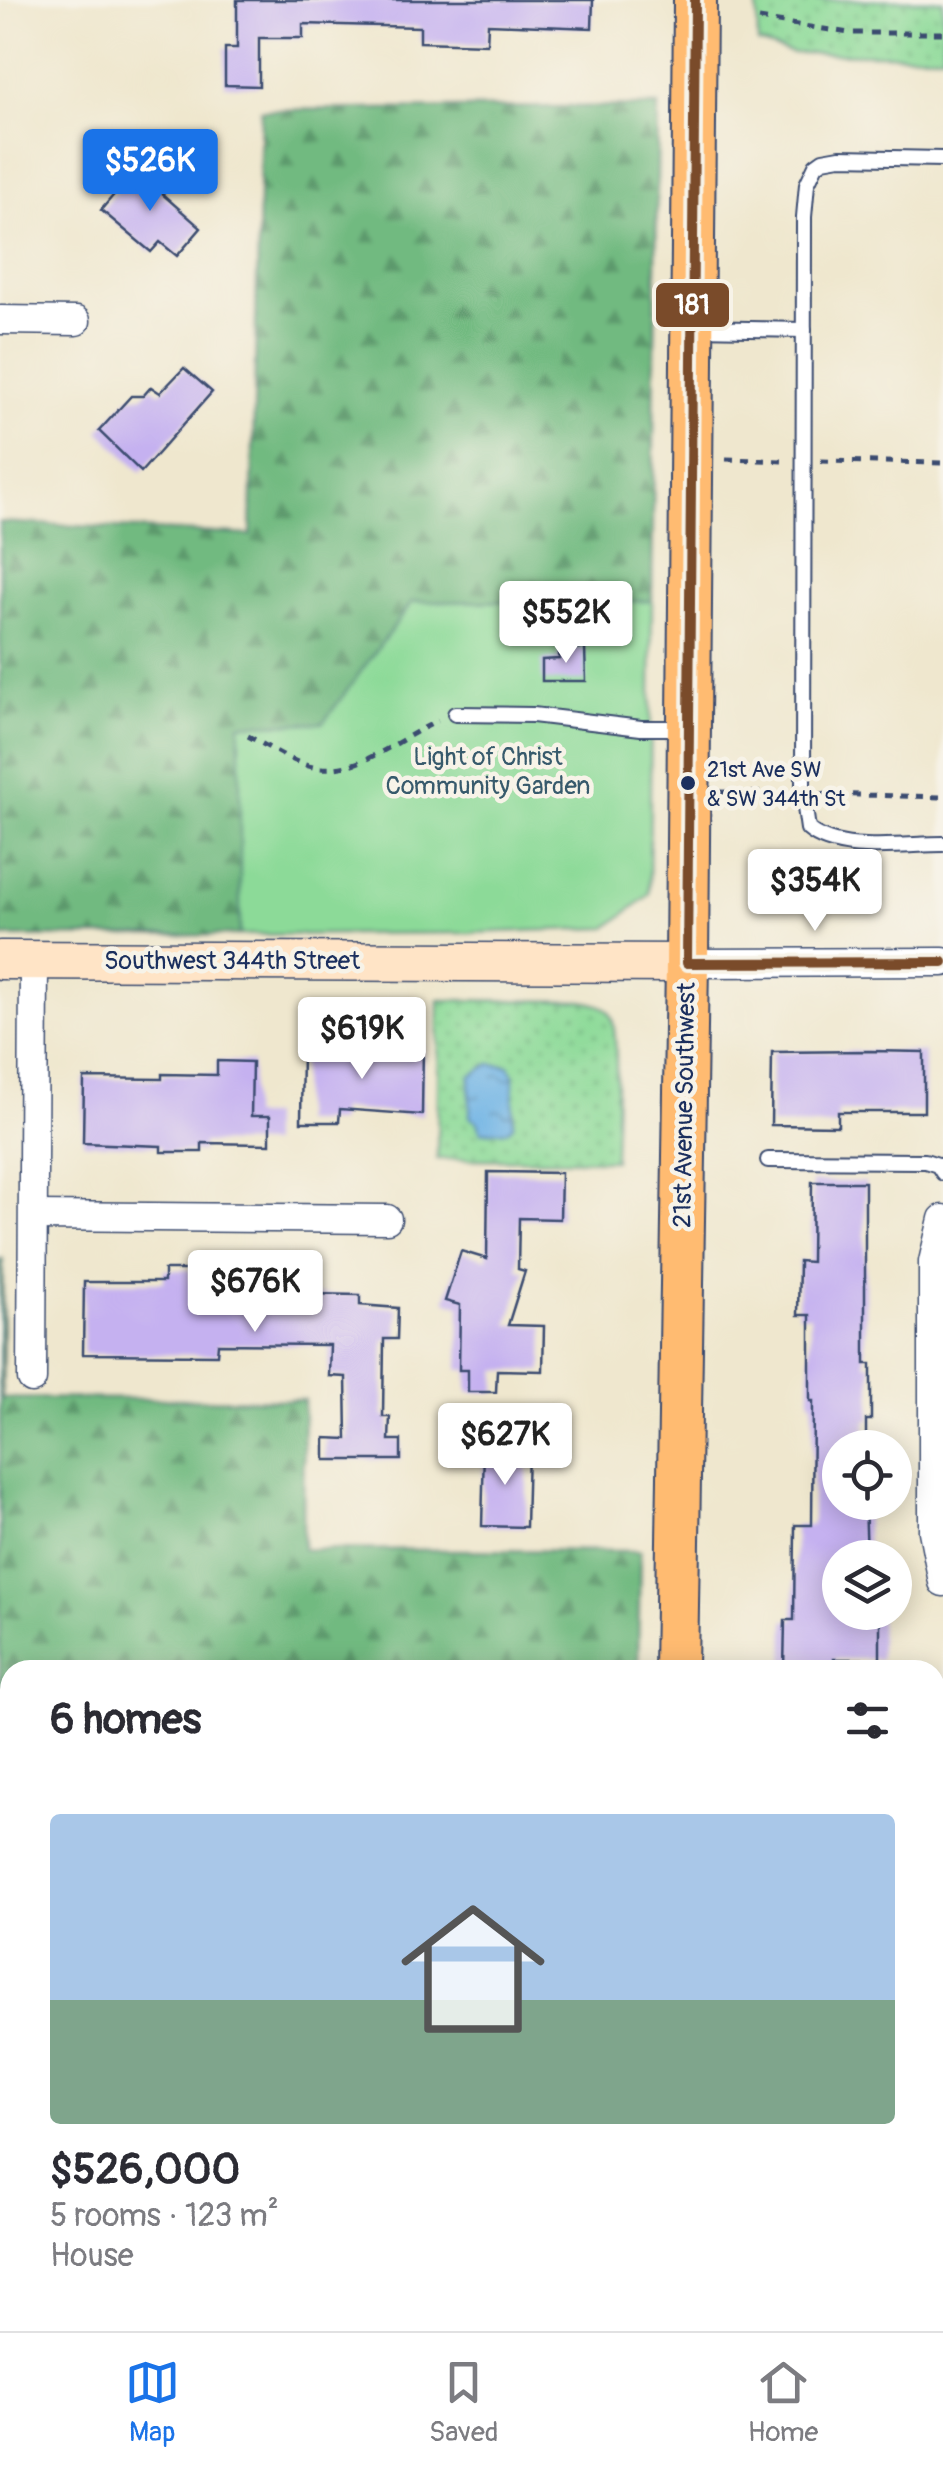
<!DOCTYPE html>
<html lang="en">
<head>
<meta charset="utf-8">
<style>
  body { margin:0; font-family:Pangolin,sans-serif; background:#f7f7f7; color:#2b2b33; height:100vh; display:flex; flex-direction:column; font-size:38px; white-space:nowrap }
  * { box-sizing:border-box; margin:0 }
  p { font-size:32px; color:#7c7c81 }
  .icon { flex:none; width:55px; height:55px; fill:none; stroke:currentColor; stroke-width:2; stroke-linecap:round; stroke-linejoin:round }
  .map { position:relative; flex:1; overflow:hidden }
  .details { position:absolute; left:0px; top:1660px; width:945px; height:672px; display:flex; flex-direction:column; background:#fff; border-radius:30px 30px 0 0; box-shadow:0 5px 25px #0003 }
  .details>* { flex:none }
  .fabs { position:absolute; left:822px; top:1430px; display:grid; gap:20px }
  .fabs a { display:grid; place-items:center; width:90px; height:90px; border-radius:50%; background:#fff; box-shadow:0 5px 25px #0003; font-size:50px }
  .price { position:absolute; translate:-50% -85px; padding:0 22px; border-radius:10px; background:#fff; color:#222; font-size:32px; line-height:65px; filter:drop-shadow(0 2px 5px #0008) }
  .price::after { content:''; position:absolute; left:50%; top:60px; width:30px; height:22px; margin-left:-15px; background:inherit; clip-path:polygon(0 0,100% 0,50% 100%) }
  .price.selected { background:#1a73e8; color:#fff }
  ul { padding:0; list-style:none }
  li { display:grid; align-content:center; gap:20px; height:530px; padding:0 50px }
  li span { display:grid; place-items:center; height:310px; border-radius:10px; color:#555 }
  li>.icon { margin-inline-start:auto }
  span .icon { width:180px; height:180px; fill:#fffc; stroke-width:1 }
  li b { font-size:42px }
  h2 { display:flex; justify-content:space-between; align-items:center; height:120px; padding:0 50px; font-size:42px }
  .menu { display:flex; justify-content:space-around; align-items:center; height:140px; border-top:2px solid #e1e1e2; background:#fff; font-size:28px; color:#7c7c81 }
  .menu a { display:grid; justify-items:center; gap:5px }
  .menu .selected { color:#1a73e8 }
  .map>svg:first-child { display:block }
  .grass { fill:url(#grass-dots); stroke:#54847b; stroke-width:2.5 }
  .forest { fill:url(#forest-firs); stroke:#46746f; stroke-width:2.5 }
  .garden { fill:#8cda98; stroke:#54847b; stroke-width:2.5 }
  .water { fill:url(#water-ripples); stroke:#4572a2; stroke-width:2.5 }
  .building { fill:#c5b1f0 }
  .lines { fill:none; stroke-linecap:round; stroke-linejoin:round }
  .lane-casing { stroke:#3b4b6f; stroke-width:18 }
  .street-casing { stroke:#3b4b6f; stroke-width:31 }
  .secondary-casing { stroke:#3b4b6f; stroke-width:41 }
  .primary-casing { stroke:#3b4b6f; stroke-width:46 }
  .path { stroke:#3b4b6f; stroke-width:5; stroke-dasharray:8 8; stroke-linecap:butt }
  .lane { stroke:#fff; stroke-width:14 }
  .street { stroke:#fff; stroke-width:28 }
  .secondary { stroke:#ffe4c6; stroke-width:38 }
  .primary { stroke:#ffbb71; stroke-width:42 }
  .bus-1-casing { stroke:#f7f3e8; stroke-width:18 }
  .bus-1 { stroke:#7a4b2a; stroke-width:10 }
  .bus-dot { fill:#1b2f5e; stroke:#f7f3e8; stroke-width:4 }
  .labels { text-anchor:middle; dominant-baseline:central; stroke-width:9; stroke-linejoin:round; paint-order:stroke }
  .bus-label { font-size:22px; fill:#1b2f5e; stroke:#f7f3e8; text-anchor:start }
  .park-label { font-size:25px; fill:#375a6c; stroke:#f7f3e8 }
  .street-label { font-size:25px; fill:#1b2f5e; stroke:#f7f3e8 }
  .line-badge { stroke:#f7f3e8; stroke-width:4 }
  .badge-label { font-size:28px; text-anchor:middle; font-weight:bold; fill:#fff }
</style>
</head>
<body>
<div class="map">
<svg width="943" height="2331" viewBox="0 0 943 2331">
  <defs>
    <pattern id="grass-dots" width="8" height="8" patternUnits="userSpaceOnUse" patternTransform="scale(2.5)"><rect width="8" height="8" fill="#8cda98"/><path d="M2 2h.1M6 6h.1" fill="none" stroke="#78bb85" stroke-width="1.8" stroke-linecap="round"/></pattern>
    <pattern id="forest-firs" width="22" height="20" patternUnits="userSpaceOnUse" patternTransform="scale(2.5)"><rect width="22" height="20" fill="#71ba80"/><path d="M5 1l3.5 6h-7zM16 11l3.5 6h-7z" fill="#5c986c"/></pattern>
    <pattern id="water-ripples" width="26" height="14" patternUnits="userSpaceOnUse" patternTransform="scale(2.5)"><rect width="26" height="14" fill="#6fb4e5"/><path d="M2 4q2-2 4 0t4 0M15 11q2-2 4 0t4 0" fill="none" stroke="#5a93bd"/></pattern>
  </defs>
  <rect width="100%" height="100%" fill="#f7f3e8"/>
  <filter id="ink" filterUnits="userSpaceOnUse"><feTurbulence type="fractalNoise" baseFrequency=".01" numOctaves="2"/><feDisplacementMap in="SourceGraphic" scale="20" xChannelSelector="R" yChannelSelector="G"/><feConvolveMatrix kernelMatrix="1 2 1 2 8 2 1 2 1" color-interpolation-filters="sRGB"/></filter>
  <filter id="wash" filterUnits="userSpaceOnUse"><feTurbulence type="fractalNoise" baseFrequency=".0048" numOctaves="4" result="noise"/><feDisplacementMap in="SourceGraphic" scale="40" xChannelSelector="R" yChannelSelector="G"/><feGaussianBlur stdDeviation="2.25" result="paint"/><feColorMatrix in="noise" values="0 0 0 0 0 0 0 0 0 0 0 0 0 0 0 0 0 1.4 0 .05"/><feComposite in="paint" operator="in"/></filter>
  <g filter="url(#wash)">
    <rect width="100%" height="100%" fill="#efe7ce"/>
    <g class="grass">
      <path d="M757,0H943V55L791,53L758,43Z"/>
      <path d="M439,1000L582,1001C592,1003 604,1004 610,1014C621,1033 614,1132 614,1160L437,1159Z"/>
      <path d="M943,2038V2224H935V2040Z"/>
    </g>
    <g class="forest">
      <path d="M658,106L652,601L412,602L323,723L241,724L240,935L0,937V522L251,535L261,110Z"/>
      <path d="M0,1259H3L2,1398L304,1400L303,1549L640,1551L638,1670H10V1714H0Z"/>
    </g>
    <path class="garden" d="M652,601L649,895L607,928L469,933L240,935V724L323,723L412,602Z"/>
    <path class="water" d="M490,1064L509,1066L514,1075L513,1125L508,1130L481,1132L478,1122L470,1116V1076Z"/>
    <g id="blocks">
      <g class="building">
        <path d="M237,0H593L592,28L488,24L487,44L420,42V27L303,24V38H259V86L225,85V48H237Z"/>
        <path d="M140,164L165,186L160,192L201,228L177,256L160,242L151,252L101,210Z"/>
        <path d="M184,368L212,392L141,472L99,431L131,396H143L151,387L160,393Z"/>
        <path d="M559,648H585L586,681H542V660L559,659Z"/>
        <path d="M374,1044H423L422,1115L340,1109L339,1122H301L302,1050L374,1052Z"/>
        <path d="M870,1051L924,1052V1112H838V1126L771,1125L772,1052Z"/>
        <path d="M217,1061L252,1062L251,1116H270V1144L202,1143V1152H161V1146L83,1143L84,1078L162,1079V1074L217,1075Z"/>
        <path d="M488,1172L561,1173L560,1219L519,1218L518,1269L525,1271L508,1325L544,1326L543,1371L497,1370L496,1392H468V1370H459L460,1305L445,1301L461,1251L487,1259Z"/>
        <path d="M812,1182H865V1364H871V1420H866V1448H840V1502H865L867,1558H840V1612H880V1659H834V1670H784L785,1620H794L795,1525H812L813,1401H810V1315H798L799,1261L811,1262Z"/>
        <path d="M164,1270H191L190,1280H258V1272L309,1273V1294L360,1295V1305L398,1308L397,1339H384L383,1417H390L389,1440H401V1460H325V1438L347,1439L346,1377L329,1376L330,1345L218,1344L217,1355L83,1354L84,1282H164Z"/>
        <path d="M484,1449L528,1450L526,1527L482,1526Z"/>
      </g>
    </g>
  </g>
  <g filter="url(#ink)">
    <use href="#blocks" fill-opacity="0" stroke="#3b4b6f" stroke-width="2.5"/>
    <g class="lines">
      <defs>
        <g id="lane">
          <path d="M943,159L840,157L823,160L816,165L807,184L804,217L803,794L808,829C838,855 904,844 943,844"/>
          <path d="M698,328L804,330"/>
          <path d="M455,714L533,715L641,728H683"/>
          <path d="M768,1160L925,1161L938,1165L943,1173"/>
        </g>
        <g id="street">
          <path d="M0,320L76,321"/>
          <path d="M687,963L943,962"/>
          <path d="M34,1216L387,1219"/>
          <path d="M943,1219L933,1262V1531L943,1582"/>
          <path d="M32,1379L34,960"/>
          <path d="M0,1714H10"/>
          <path d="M935,2011L943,2008"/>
        </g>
        <path id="secondary" d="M0,960L687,963"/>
        <g id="primary">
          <path d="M676,1670L687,963L695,0"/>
          <path d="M654,2331V2322"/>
        </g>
      </defs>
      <use href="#lane" class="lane-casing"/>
      <use href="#street" class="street-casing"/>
      <use href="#secondary" class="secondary-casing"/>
      <use href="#primary" class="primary-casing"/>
      <g class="path">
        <path d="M759,19L849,33H943"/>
        <path d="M726,459L785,461"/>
        <path d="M821,461L943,463"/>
        <path d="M248,736C269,747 291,762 313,767C358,776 399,738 438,721"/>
        <path d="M720,792L784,793"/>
        <path d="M820,794L943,797"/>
        <path d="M935,2067C943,2077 943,2086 935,2097"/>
        <path d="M935,2225H943"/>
      </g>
      <use href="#lane" class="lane"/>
      <use href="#street" class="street"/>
      <use href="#secondary" class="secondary"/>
      <use href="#primary" class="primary"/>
      <defs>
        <path id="bus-1" d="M695,0L687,963L943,962"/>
      </defs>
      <use href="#bus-1" class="bus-1-casing"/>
      <use href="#bus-1" class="bus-1"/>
    </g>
  </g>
  <circle class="bus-dot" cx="688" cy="783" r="9"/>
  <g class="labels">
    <g class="bus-label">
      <text x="707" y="770">21st Ave SW<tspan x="707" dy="29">&amp; SW 344th St</tspan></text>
    </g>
    <g class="park-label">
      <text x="488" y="757">Light of Christ<tspan x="488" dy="29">Community Garden</tspan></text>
    </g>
    <g class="street-label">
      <text x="232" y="961">Southwest 344th Street</text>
      <text transform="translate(685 1105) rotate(-89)">21st Avenue Southwest</text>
    </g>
  </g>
  <rect class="line-badge" x="654" y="281" width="77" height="48" rx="10" fill="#7a4b2a"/>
  <g class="badge-label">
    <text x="692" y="314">181</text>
  </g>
</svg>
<div class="fabs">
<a><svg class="icon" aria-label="locate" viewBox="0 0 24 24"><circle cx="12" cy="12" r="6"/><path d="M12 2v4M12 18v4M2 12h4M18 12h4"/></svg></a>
<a><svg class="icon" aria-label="layers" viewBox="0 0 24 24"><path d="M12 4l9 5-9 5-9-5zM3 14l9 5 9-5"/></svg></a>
</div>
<b class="price selected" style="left:150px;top:214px">$526K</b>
<b class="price" style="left:566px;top:666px">$552K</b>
<b class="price" style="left:815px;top:934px">$354K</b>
<b class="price" style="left:362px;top:1082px">$619K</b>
<b class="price" style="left:255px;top:1335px">$676K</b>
<b class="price" style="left:505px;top:1488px">$627K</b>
<section class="details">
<h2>6 homes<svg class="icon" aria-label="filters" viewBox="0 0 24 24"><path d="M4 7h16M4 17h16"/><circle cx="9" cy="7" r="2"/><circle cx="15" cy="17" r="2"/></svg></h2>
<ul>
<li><span style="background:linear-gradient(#a9c7e8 60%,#7fa58c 0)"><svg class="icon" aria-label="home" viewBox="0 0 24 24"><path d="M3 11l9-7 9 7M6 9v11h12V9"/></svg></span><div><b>$526,000</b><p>5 rooms · 123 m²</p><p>House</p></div></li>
</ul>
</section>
</div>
<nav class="menu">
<a class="selected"><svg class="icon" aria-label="map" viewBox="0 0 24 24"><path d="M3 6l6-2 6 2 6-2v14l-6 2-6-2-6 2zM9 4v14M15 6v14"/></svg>Map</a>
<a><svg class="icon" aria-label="saved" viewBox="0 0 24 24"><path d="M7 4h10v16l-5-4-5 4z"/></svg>Saved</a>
<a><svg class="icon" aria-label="home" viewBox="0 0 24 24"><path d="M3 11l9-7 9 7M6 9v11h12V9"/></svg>Home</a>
</nav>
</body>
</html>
